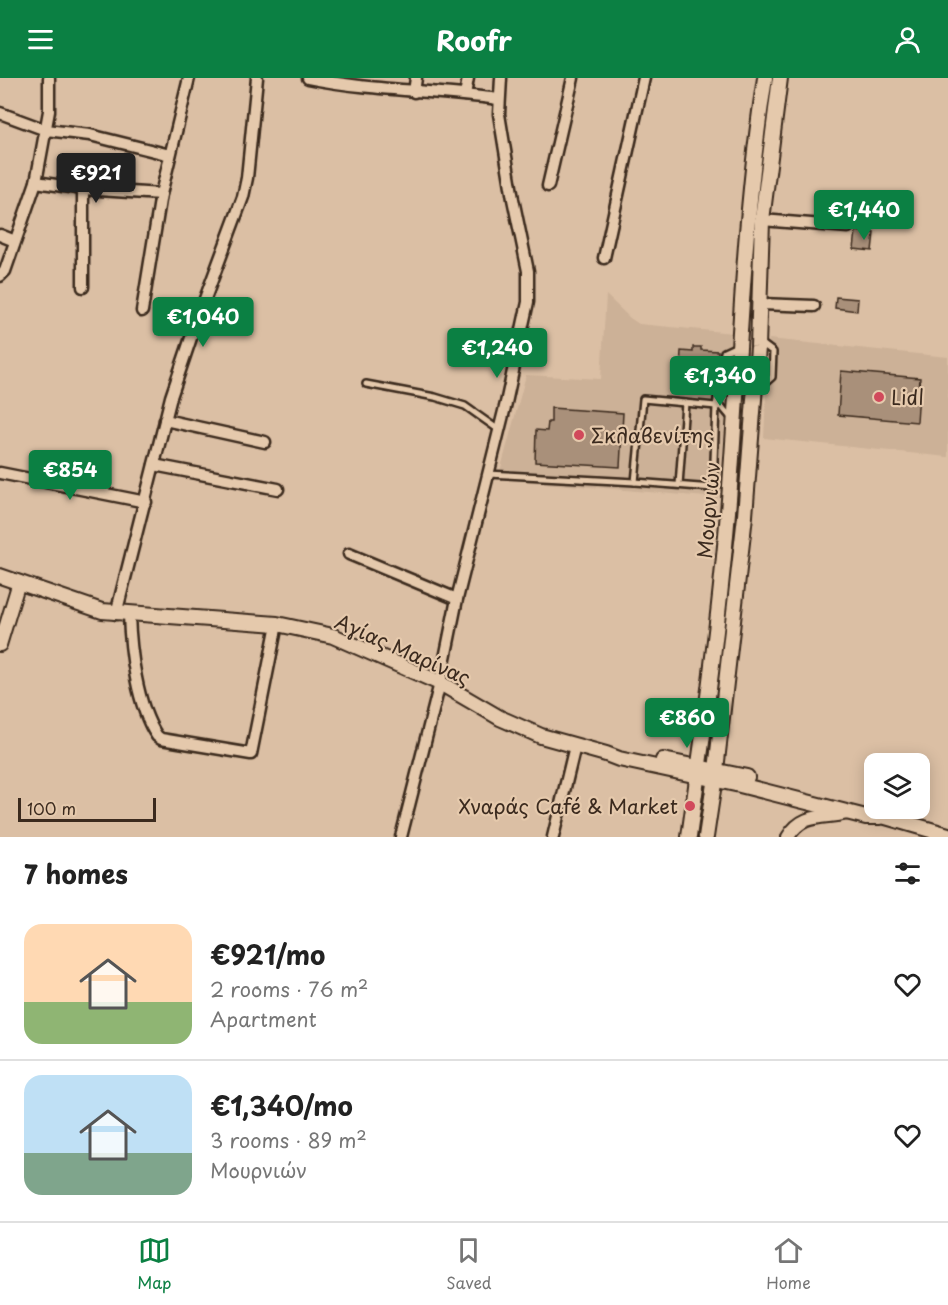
<!DOCTYPE html>
<html lang="en">
<head>
<meta charset="utf-8">
<style>
  body { margin:0; font-family:"Playpen Sans",sans-serif; background:#f6f6f6; color:#222; height:100vh; display:flex; flex-direction:column; font-size:22px; white-space:nowrap }
  * { box-sizing:border-box; margin:0 }
  p { font-size:20px; color:#767676 }
  .icon { flex:none; width:33px; height:33px; fill:none; stroke:currentColor; stroke-width:2; stroke-linecap:round; stroke-linejoin:round }
  .map { position:relative; height:759px; overflow:hidden }
  .details { display:flex; flex-direction:column; background:#fff; flex:1 }
  .details>* { flex:none }
  .tools { position:absolute; left:864px; top:675px; display:grid; gap:12px }
  .tools a { display:grid; place-items:center; width:66px; height:66px; border-radius:12px; background:#fff; box-shadow:0 3px 15px #0003; font-size:30px }
  .scale { position:absolute; left:18px; bottom:15px; width:138px; box-sizing:border-box; padding-left:6px; border:3px solid #3b2a1e; border-top:0; font-size:16px; line-height:21px; white-space:nowrap; color:#3b2a1e; -webkit-text-stroke:4px #e5c9ac; paint-order:stroke }
  .price { position:absolute; translate:-50% -51px; padding:0 14px; border-radius:6px; background:#0b8043; color:#fff; font-size:20px; line-height:39px; filter:drop-shadow(0 2px 3px #0008) }
  .price::after { content:''; position:absolute; left:50%; top:36px; width:18px; height:14px; margin-left:-9px; background:inherit; clip-path:polygon(0 0,100% 0,50% 100%) }
  .price.active { background:#222; color:#fff }
  ul { padding:0; list-style:none }
  li { display:flex; align-items:center; gap:18px; height:150px; padding:0 24px }
  li+li { border-top:2px solid #e0e0e0 }
  li span { display:grid; place-items:center; flex:none; width:168px; height:120px; border-radius:18px; color:#555 }
  li>.icon { margin-inline-start:auto }
  span .icon { width:72px; height:72px; fill:#fffc; stroke-width:1 }
  li b { font-size:26px }
  h2 { display:flex; justify-content:space-between; align-items:center; height:72px; padding:0 24px; font-size:26px }
  header { display:flex; justify-content:space-between; align-items:center; height:78px; padding:0 24px; background:#0b8043; color:#fff; font-size:27px; font-weight:700 }
  .menu { display:flex; justify-content:space-around; align-items:center; height:84px; border-top:2px solid #e0e0e0; background:#fff; font-size:16px; color:#767676 }
  .menu a { display:grid; justify-items:center; gap:3px }
  .menu .active { color:#0b8043 }
  .map>svg:first-child { display:block }
  .built { fill:#ccb197 }
  .building { fill:#a9907a; stroke:#3b2a1e; stroke-width:1.5 }
  .lines { fill:none; stroke-linecap:round; stroke-linejoin:round }
  .service-casing { stroke:#3b2a1e; stroke-width:10 }
  .minor-casing { stroke:#3b2a1e; stroke-width:15 }
  .tertiary-casing { stroke:#3b2a1e; stroke-width:16 }
  .secondary-casing { stroke:#3b2a1e; stroke-width:18 }
  .service { stroke:#e5c9ac; stroke-width:5 }
  .minor { stroke:#e5c9ac; stroke-width:10 }
  .tertiary { stroke:#e5c9ac; stroke-width:12 }
  .secondary { stroke:#e5c9ac; stroke-width:14 }
  .poi-dot { fill:#d1495b; stroke:#e5c9ac; stroke-width:2 }
  .labels { text-anchor:middle; dominant-baseline:central; stroke-width:4.5; stroke-linejoin:round; paint-order:stroke }
  .poi-label { font-size:20px; fill:#3b2a1e; stroke:#e5c9ac; text-anchor:start }
  .street-label { font-size:20px; fill:#3b2a1e; stroke:#e5c9ac }
</style>
</head>
<body>
<header><svg class="icon" aria-label="menu" viewBox="0 0 24 24"><path d="M4 6h16M4 12h16M4 18h16"/></svg>Roofr<svg class="icon" aria-label="person" viewBox="0 0 24 24"><circle cx="12" cy="8" r="4"/><path d="M4 21q1-7 8-7t8 7"/></svg></header>
<div class="map">
<svg width="948" height="759" viewBox="0 0 948 759">
  <rect width="100%" height="100%" fill="#dbbfa4"/>
  <filter id="ink" filterUnits="userSpaceOnUse"><feTurbulence type="fractalNoise" baseFrequency=".0167" numOctaves="2"/><feDisplacementMap in="SourceGraphic" scale="12" xChannelSelector="R" yChannelSelector="G"/><feConvolveMatrix kernelMatrix="1 2 1 2 8 2 1 2 1" color-interpolation-filters="sRGB"/></filter>
  <g filter="url(#ink)">
    <g class="built">
      <path d="M606,217L630,240L639,246L733,255L718,420L498,401L526,297L601,301Z"/>
      <path d="M769,261L948,279V379L764,360Z"/>
    </g>
    <g class="building">
      <path d="M899,125L908,127L904,144L896,143Z"/>
      <path d="M856,153L874,155L872,173L854,171Z"/>
      <path d="M836,219L858,221L857,233L835,230Z"/>
      <path d="M693,269H701V272L718,273L716,294L692,291V293L680,292L681,273L693,274Z"/>
      <path d="M841,293L920,300L917,344L838,337Z"/>
      <path d="M551,330L623,335L620,389L535,384L536,352L547,353L548,344H551Z"/>
    </g>
    <g class="lines">
      <defs>
        <g id="service">
          <path d="M366,306L435,319L465,328L499,352"/>
          <path d="M756,313L772,299L773,274L761,265"/>
          <path d="M488,396L635,404L643,321L716,328L722,329L732,341"/>
          <path d="M635,404L713,410L716,328L724,274L737,268"/>
          <path d="M679,407L685,325"/>
        </g>
        <g id="minor">
          <path d="M308,0C371,13 435,12 498,21"/>
          <path d="M414,14L416,0"/>
          <path d="M465,17L468,0"/>
          <path d="M0,35L46,52L90,57L170,77"/>
          <path d="M36,104L83,111L161,116"/>
          <path d="M548,108L573,0"/>
          <path d="M83,111V209"/>
          <path d="M762,142L848,149"/>
          <path d="M0,157L15,163"/>
          <path d="M604,180L644,0"/>
          <path d="M0,198L5,193L36,104L49,33V0"/>
          <path d="M760,226L814,228"/>
          <path d="M142,233L161,116L189,0"/>
          <path d="M165,342L265,364"/>
          <path d="M154,387L278,411"/>
          <path d="M0,395L146,424"/>
          <path d="M349,476L457,521"/>
          <path d="M116,536L171,319L196,245L243,119L247,100L257,0"/>
          <path d="M129,536C130,571 137,629 157,658L161,661L251,676L277,546"/>
          <path d="M401,759L440,605L457,521L506,325L528,224V193L513,121L499,36L501,0"/>
          <path d="M553,759L575,668"/>
        </g>
        <g id="tertiary">
          <path d="M0,567L19,504"/>
          <path d="M788,759C803,734 823,741 848,735"/>
        </g>
        <g id="secondary">
          <path d="M0,498L102,533L277,546L333,558L440,605L500,640L541,658L606,676L619,681L740,707L866,739H880"/>
          <path d="M663,682L747,699"/>
          <path d="M872,735L948,757"/>
          <path d="M689,759C704,651 719,543 728,434C740,289 742,144 765,0"/>
          <path d="M706,759L716,692L745,438L758,269L762,142L780,0"/>
        </g>
      </defs>
      <use href="#service" class="service-casing"/>
      <use href="#minor" class="minor-casing"/>
      <use href="#tertiary" class="tertiary-casing"/>
      <use href="#secondary" class="secondary-casing"/>
      <use href="#service" class="service"/>
      <use href="#minor" class="minor"/>
      <use href="#tertiary" class="tertiary"/>
      <use href="#secondary" class="secondary"/>
    </g>
  </g>
  <g class="poi-dot">
    <circle cx="879" cy="319" r="6"/>
    <circle cx="579" cy="357" r="6"/>
    <circle cx="690" cy="728" r="6"/>
  </g>
  <g class="labels">
    <g class="poi-label">
      <text x="891" y="319">Lidl</text>
      <text x="591" y="357">Σκλαβενίτης</text>
      <text x="678" y="728" text-anchor="end">Χναράς Café &amp; Market</text>
    </g>
    <g class="street-label">
      <text transform="translate(708 432) rotate(-85)">Μουρνιών</text>
      <text transform="translate(403 571) rotate(24)">Αγίας Μαρίνας</text>
    </g>
  </g>
</svg>
<div class="tools">
<a><svg class="icon" aria-label="layers" viewBox="0 0 24 24"><path d="M12 4l9 5-9 5-9-5zM3 14l9 5 9-5"/></svg></a>
</div>
<div class="scale">100 m</div>
<b class="price active" style="left:96px;top:126px">€921</b>
<b class="price" style="left:864px;top:163px">€1,440</b>
<b class="price" style="left:203px;top:270px">€1,040</b>
<b class="price" style="left:497px;top:301px">€1,240</b>
<b class="price" style="left:720px;top:329px">€1,340</b>
<b class="price" style="left:70px;top:423px">€854</b>
<b class="price" style="left:687px;top:671px">€860</b>
</div>
<section class="details">
<h2>7 homes<svg class="icon" aria-label="filters" viewBox="0 0 24 24"><path d="M4 7h16M4 17h16"/><circle cx="9" cy="7" r="2"/><circle cx="15" cy="17" r="2"/></svg></h2>
<ul>
<li><span style="background:linear-gradient(#ffd9b3 65%,#8fb573 0)"><svg class="icon" aria-label="home" viewBox="0 0 24 24"><path d="M3 11l9-7 9 7M6 9v11h12V9"/></svg></span><div><b>€921/mo</b><p>2 rooms · 76 m²</p><p>Apartment</p></div><svg class="icon" aria-label="heart" viewBox="0 0 24 24"><path d="M12 20l-8-8c-3-5 5-10 8-4 3-6 11-1 8 4z"/></svg></li>
<li><span style="background:linear-gradient(#bfe0f5 65%,#7fa58c 0)"><svg class="icon" aria-label="home" viewBox="0 0 24 24"><path d="M3 11l9-7 9 7M6 9v11h12V9"/></svg></span><div><b>€1,340/mo</b><p>3 rooms · 89 m²</p><p>Μουρνιών</p></div><svg class="icon" aria-label="heart" viewBox="0 0 24 24"><path d="M12 20l-8-8c-3-5 5-10 8-4 3-6 11-1 8 4z"/></svg></li>
</ul>
</section>
<nav class="menu">
<a class="active"><svg class="icon" aria-label="map" viewBox="0 0 24 24"><path d="M3 6l6-2 6 2 6-2v14l-6 2-6-2-6 2zM9 4v14M15 6v14"/></svg>Map</a>
<a><svg class="icon" aria-label="saved" viewBox="0 0 24 24"><path d="M7 4h10v16l-5-4-5 4z"/></svg>Saved</a>
<a><svg class="icon" aria-label="home" viewBox="0 0 24 24"><path d="M3 11l9-7 9 7M6 9v11h12V9"/></svg>Home</a>
</nav>
</body>
</html>
